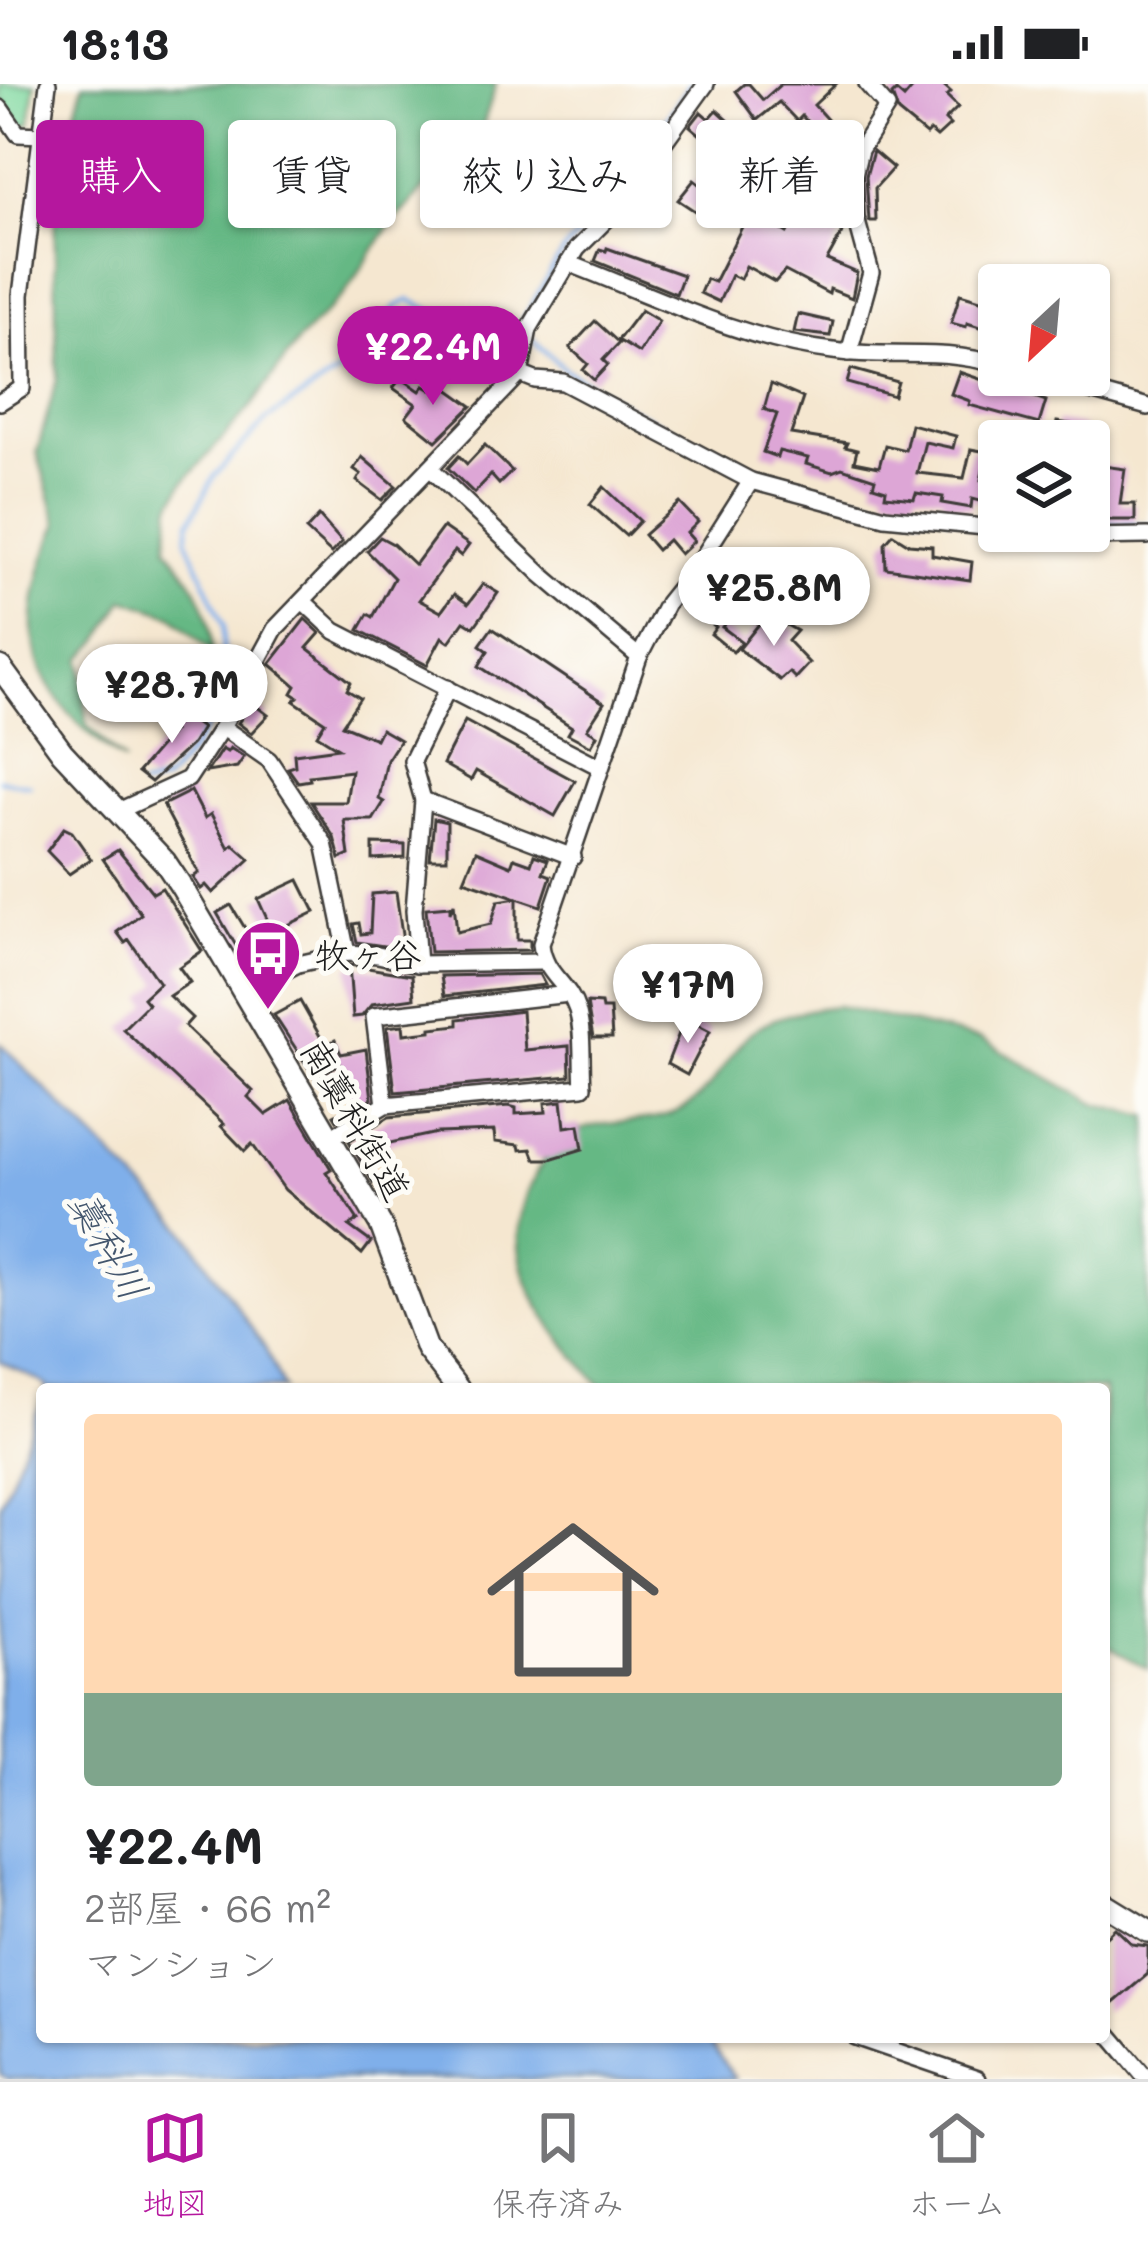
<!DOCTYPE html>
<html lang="ja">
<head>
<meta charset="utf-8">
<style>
  body { margin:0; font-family:Mali,"Klee One",sans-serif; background:#f6f6f6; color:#202124; height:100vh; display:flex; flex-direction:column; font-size:45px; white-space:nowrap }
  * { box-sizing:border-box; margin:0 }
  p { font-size:39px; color:#757577 }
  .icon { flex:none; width:66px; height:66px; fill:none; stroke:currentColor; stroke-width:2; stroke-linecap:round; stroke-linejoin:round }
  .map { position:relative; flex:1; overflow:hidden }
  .sheet { position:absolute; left:36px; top:1299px; width:1074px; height:660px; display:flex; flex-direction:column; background:#fff; border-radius:12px; box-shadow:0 3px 9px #0004 }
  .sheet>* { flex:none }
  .banner { position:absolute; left:36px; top:36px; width:1077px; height:108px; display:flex; gap:24px }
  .needle { width:78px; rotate:206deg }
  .buttons { position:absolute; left:978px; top:180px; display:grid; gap:24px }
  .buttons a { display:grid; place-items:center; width:132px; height:132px; border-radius:12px; background:#fff; box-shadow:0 3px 9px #0004; font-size:60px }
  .price { position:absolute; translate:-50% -102px; padding:0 27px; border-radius:42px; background:#fff; color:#222; font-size:39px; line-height:78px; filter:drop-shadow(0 3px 6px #0008) }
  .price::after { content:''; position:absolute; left:50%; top:72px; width:36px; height:27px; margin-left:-18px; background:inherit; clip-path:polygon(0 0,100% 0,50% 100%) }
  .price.selected { background:#b5179e; color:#fff }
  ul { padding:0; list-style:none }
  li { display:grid; align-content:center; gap:24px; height:636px; padding:0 48px }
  li span { display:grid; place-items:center; height:372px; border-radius:12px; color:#555 }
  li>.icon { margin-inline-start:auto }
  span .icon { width:216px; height:216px; fill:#fffc; stroke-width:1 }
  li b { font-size:51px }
  .pill { padding:0 42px; border-radius:12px; background:#fff; box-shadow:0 3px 9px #0004; font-size:42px; line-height:108px }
  .pill.selected { background:#b5179e; color:#fff }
  .status { display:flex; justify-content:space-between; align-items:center; height:84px; padding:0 60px; background:#fff; direction:ltr }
  .status svg { height:33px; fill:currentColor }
  .dock { display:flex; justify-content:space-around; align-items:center; height:168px; border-top:3px solid #e0e0e0; background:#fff; font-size:33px; color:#757577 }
  .dock a { display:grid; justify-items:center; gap:6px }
  .dock .selected { color:#b5179e }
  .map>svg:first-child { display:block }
  .green { fill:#7cd79d; stroke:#4c7a5c; stroke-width:3 }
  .forest { fill:#65b884; stroke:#406a50; stroke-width:3 }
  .water { fill:#7fafea; stroke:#4e6683; stroke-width:3 }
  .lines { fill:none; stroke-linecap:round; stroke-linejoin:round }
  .stream { stroke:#7fafea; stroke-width:4.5 }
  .building { fill:#dda6d6 }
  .street-casing { stroke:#3d3a37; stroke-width:20 }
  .secondary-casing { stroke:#3d3a37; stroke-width:26 }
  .street { stroke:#fff; stroke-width:15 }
  .secondary { stroke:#fff; stroke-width:21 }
  .labels { text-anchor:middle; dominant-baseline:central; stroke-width:10; stroke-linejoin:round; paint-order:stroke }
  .poi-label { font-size:36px; fill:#1c1c1c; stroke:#fdfcf7; text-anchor:start }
  .street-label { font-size:36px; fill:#1c1c1c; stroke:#fdfcf7 }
  .water-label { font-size:39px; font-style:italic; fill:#44576e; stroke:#fdfcf7 }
</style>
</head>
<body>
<div class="status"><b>18:13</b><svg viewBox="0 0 49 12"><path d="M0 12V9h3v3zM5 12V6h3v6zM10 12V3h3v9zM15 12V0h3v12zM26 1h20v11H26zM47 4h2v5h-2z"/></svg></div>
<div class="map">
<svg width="1148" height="1995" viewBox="0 0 1148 1995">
  <rect width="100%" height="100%" fill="#fdfcf7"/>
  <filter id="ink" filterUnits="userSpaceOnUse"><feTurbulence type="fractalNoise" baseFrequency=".00833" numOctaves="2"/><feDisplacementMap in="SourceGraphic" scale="24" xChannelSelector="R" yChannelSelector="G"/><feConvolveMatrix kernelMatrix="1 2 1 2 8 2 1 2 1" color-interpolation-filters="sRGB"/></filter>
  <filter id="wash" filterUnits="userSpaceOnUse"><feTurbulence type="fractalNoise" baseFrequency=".004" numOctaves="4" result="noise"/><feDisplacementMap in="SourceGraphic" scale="48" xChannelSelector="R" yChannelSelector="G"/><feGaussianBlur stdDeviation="2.7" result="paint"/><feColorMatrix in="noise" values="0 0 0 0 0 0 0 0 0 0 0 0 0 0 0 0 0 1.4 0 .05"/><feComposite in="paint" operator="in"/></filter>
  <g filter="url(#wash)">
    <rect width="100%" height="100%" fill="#f5e7d0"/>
    <path class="green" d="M0,0H35L30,39L20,42L0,13Z"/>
    <g class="forest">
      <path d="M83,0H496L479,54L432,96L389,143L345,209L299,256L253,320L183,399L171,421L167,463C194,498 212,522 212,568L172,531L124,515L100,556L82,575L87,641L125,678C28,609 11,548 58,440L37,368L57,295L54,110Z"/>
      <path d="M837,922L982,956L1094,1019L1148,1032V1585L1104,1560V1305H604C550,1245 490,1179 533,1095C543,1076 555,1057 575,1048C609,1033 651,1043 683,1025C712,1008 723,980 743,956C762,932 808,925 837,922Z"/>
    </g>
    <g class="water">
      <path d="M0,959L184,1145L265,1264L284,1305H46V1301L0,1277Z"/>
      <path d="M42,1315V1953H706L735,1995H6L0,1990V1422Z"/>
    </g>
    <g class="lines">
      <g class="stream">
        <path d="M518,244L563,167L607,121L690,0"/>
        <path d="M532,255L566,286L629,324L752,387L922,430"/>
        <path d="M945,432L999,435"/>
        <path d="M1089,439L1148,441"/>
        <path d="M0,696L30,701"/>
        <path d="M142,703L164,698L192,666L219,623L224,542L187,456L190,437L215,391L266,336L372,267L395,223L410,216L474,247L518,244L523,248"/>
      </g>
    </g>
    <g id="blocks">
      <g class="building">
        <path d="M744,0H749L763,16L781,0H836L814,21L832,41L820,52L802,32L797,37L779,18L757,36L736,7Z"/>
        <path d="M916,0H942L951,8L947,12L958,23L945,36L950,41L937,53L930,47L926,51L898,28L892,11L896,7L904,14Z"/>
        <path d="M717,26L728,36L710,59L690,42L701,28L709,35Z"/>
        <path d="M873,67L893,84L875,104L876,137H869L866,92Z"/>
        <path d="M543,68L596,111L571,143L542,120L545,115L522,98Z"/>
        <path d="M828,73L844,82L843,108L830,132L846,142L827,176L857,189L852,214L830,205L829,210L785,187L775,198L746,182L740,195L731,191L719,218L700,209L706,195L714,198L750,127L787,149Z"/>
        <path d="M694,96L721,118L707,135L678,116Z"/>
        <path d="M607,164L683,191L676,210L595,177L600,165L606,167Z"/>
        <path d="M960,210L994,220L992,229L999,232V249L967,239L966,243L951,239Z"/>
        <path d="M641,226L659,237L639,269L618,256Z"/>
        <path d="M798,230L833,238L830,252L794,248Z"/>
        <path d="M595,237L619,259L603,276L608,281L594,296L583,286L588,280L570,264Z"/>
        <path d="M454,251L468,260L472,256L479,259L498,272L484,291L445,264Z"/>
        <path d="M851,285L898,298L894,312L847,299Z"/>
        <path d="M959,288L994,300L997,293L1018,298L1015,306L1046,317L1039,340L969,321L970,317L951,310Z"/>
        <path d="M401,294L420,307L424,302L431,306L437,297L472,322L436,357L406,333L416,320L393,304Z"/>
        <path d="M771,300L803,314L791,350L847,359L845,363L857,366L854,378L879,383L885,361L905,366L911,340L956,352L953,364L925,358L917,389L964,394L971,365L987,368L981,396L999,401V422L972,415L971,424L942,419L943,413L916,409L914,415L885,412L886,406L873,402L875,395L842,384L832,388L806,380L808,374L779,367L777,373L763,368L777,330L764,325Z"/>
        <path d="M1057,338L1083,342L1081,357H1053Z"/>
        <path d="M485,361L512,387L499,400L491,391L474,409L448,384L459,372L467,380Z"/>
        <path d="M362,373L396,402L382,416L357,397L361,390L354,385Z"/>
        <path d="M1089,380L1125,385L1120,420H1135V436H1103V410L1089,409Z"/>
        <path d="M604,403L640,437L626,452L590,420Z"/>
        <path d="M680,419L698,438L687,449L694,457L680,470L668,456L657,466L644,451Z"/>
        <path d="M319,432L342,458L331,469L306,446Z"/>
        <path d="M443,443L469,461L461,472L455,467L419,516L441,528L454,510L468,520L483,500L498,509L474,543L464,537L449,558L442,553L427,581L359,546L368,530L373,533L394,494L367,467L380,453L393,460L415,481Z"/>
        <path d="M893,450L909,460L932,462V471L972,478L970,496L886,484L885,459Z"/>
        <path d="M742,494L755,505L722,543L742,558L733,568L711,550L716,543L706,535Z"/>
        <path d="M767,530L797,547L788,557L809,579L795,594L789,588L780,596L739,565Z"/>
        <path d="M305,535L320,549L307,564L351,598L347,606L360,614L342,641L376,655L381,645L400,656L387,676L379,715L384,718L373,736H344L349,771L340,775L334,753L311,718H346L351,687L309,692L310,696L298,698L288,684L295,682L294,670L338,664L317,651L325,638L294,617L298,613L292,609L296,602L270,580Z"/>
        <path d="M492,544L604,619L587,645L597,651L591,662L568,650L572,643L479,582L488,567L480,561Z"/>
        <path d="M252,619L268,631L251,649L238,639Z"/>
        <path d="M178,627L202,644L192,660L151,698L138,688L173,647L167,644Z"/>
        <path d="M465,637L575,697L555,732L476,687L471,696L443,680Z"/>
        <path d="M230,664L244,673L237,683L207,688L222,665L227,668Z"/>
        <path d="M191,707L205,734L211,730L229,764L233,760L250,775L213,809L206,801L201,805L193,793L199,789L163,721Z"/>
        <path d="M434,735L447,738V775H430Z"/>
        <path d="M64,744L72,748L91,775L69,790L47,767Z"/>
        <path d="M373,760L405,761V774L373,776Z"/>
        <path d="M118,766L153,809L162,804L202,867L179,883L190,898L169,912L192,934L185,942L253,1007L248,1013L266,1031L290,1016L331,1085L326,1088L358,1136L349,1142L371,1158L362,1170L285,1106L252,1060L245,1067L221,1042L224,1040L123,945L148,920L143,914L159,899L129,856L125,859L117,848L141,830L103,775Z"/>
        <path d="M476,767L511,782L514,774L531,780L534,771L548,776L543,789L551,792L541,822L464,796Z"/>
        <path d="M299,796L315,828L273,848L258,815Z"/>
        <path d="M396,808L404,865L357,858L353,840L359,839L361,850L370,849L372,810Z"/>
        <path d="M517,814V856H530V866L430,868L426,824L450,822V829L454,819L457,848L491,840L498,817Z"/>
        <path d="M231,821L254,859L239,867L217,829Z"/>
        <path d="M349,881L412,891L414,914L372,920L362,932L353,933Z"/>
        <path d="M539,890L545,901L444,912L441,892Z"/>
        <path d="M300,917L325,961L335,956L341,970L366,965L372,1015L337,1036L334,1031L352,1021L340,980L315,994L274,931Z"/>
        <path d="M587,919L601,920L602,925H610L612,954H593Z"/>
        <path d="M522,927L525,966L569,962L570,992L395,1008L387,943L403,941L404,950L431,947V944L458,941V935Z"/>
        <path d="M685,934L710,947L687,991L667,980Z"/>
        <path d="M562,1017L565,1043L579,1041L583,1065L550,1075H535L531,1065L520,1066L519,1061L495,1058L494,1047L437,1049L385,1060L388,1068L370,1076L374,1100L349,1057L389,1033L509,1022L516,1024V1030L546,1028L545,1019Z"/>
        <path d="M1115,1844L1132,1860L1148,1862V1890L1104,1927V1854Z"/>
      </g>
    </g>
  </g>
  <g filter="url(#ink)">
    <use href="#blocks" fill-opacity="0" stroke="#3d3a37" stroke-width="3"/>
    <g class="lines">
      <defs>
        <g id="street">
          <path d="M0,24L18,50L42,51"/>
          <path d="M568,179C654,212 741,256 833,267C893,275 938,263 999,281"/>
          <path d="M849,269L871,189L856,134L854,91L860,66L887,23L867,0"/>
          <path d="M520,290L535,296L563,298L751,397L885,433L1083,453L1148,452"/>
          <path d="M1034,291L1148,323"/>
          <path d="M0,318L22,304L21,211L48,0"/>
          <path d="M304,518L335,547L600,683"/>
          <path d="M639,573L667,519L699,479L751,397"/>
          <path d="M222,643L269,676L324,759L347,869"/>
          <path d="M423,716L573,773"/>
          <path d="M116,728L188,695L222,643L275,545L520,290L529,245L577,165L613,129L706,0"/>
          <path d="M418,880L414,826L423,716L412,677L448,604"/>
          <path d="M244,907L298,880L347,869L378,871L418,880L543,878"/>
          <path d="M385,1021L374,932L569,910"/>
          <path d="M330,1054L385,1021L583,1003C581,979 584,949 577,926C568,898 544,891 541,860L639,573L541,490L430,384"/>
          <path d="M1104,1944L1147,1995"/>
          <path d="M855,1953L977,1995"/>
        </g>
        <g id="secondary">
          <path d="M0,583L62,668L165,778L181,802L381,1141L427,1265L458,1305"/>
          <path d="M1104,1820L1148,1847"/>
        </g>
      </defs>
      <use href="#street" class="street-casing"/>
      <use href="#secondary" class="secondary-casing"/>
      <use href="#street" class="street"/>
      <use href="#secondary" class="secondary"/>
    </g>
  </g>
  <defs>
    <symbol id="bus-pin" viewBox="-11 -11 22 30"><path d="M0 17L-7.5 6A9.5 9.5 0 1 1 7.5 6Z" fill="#b5179e" stroke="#fdfcf7"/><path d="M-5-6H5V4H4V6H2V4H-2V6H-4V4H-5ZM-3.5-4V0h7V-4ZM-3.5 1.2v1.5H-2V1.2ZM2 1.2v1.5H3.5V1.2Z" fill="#fff"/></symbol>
  </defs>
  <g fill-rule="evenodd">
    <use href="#bus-pin" x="230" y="831" width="76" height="104"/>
  </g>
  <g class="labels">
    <g class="poi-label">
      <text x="314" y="869">牧ヶ谷</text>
    </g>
    <g class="street-label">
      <text transform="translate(357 1035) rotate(60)">南藁科街道</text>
    </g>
    <g class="water-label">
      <text transform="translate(110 1161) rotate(61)">藁科川</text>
    </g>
  </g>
</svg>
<div class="buttons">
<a><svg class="needle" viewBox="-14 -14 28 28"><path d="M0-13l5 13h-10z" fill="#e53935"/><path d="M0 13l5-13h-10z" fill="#757577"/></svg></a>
<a><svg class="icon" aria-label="layers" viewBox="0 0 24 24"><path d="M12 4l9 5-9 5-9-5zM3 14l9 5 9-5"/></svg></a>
</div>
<b class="price selected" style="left:433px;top:324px">¥22.4M</b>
<b class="price" style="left:774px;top:565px">¥25.8M</b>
<b class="price" style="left:172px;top:662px">¥28.7M</b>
<b class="price" style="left:688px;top:962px">¥17M</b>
<div class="banner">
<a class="pill selected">購入</a>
<a class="pill">賃貸</a>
<a class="pill">絞り込み</a>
<a class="pill">新着</a>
</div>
<section class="sheet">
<ul>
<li><span style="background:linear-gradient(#ffd9b3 75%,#7fa58c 0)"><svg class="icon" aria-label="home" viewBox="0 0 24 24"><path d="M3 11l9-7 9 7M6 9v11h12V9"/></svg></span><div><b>¥22.4M</b><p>2部屋 · 66 m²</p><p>マンション</p></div></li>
</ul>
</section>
</div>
<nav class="dock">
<a class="selected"><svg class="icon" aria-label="map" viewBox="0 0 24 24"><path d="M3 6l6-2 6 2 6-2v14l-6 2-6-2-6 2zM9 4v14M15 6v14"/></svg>地図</a>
<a><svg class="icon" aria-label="saved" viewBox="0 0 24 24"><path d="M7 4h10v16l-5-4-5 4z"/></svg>保存済み</a>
<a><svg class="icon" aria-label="home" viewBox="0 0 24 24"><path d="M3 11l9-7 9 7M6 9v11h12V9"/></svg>ホーム</a>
</nav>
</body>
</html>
